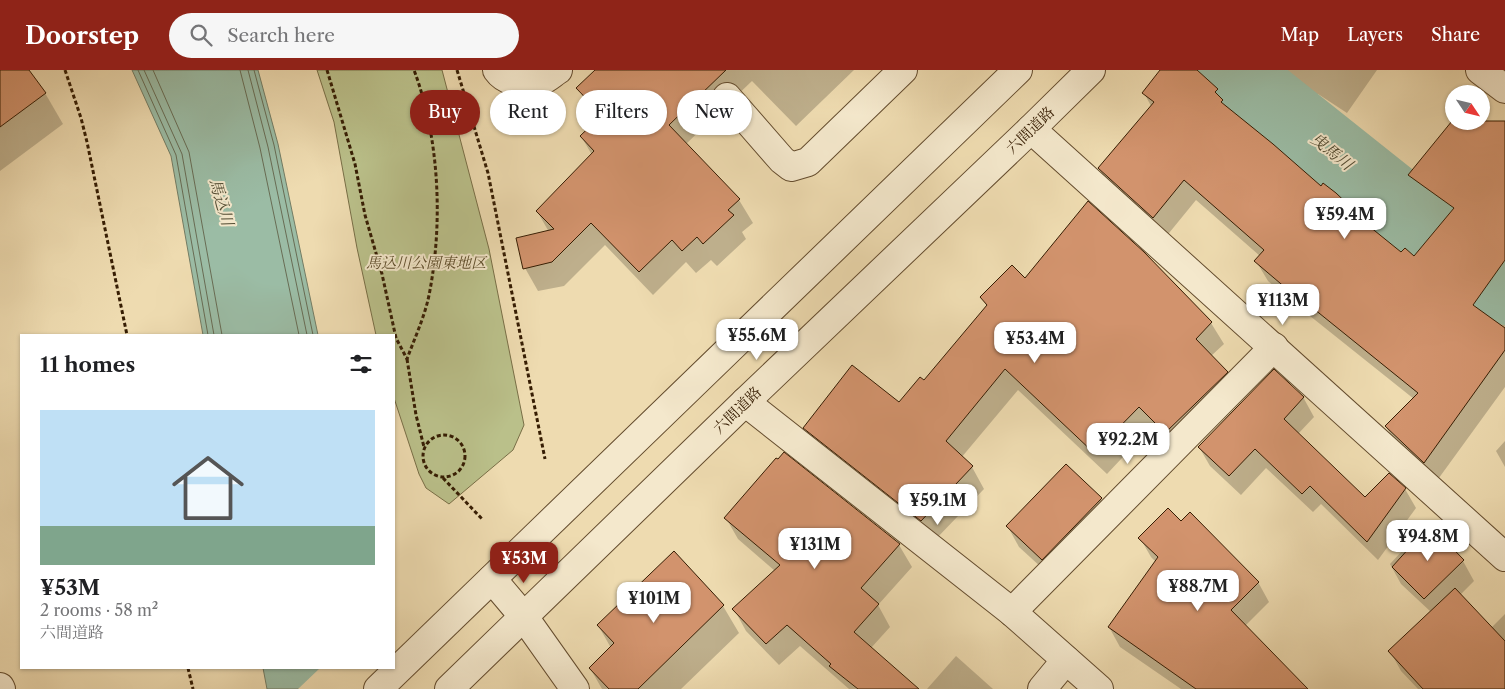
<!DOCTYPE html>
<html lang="en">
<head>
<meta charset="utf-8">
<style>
  body { margin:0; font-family:"Libre Caslon Text","Noto Serif JP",serif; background:#f6f6f6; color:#202124; height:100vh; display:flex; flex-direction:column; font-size:19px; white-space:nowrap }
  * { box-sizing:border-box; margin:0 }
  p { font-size:16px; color:#757577 }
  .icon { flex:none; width:28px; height:28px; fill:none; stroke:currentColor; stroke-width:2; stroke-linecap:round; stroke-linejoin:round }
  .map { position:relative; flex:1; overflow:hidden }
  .drawer { position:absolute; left:20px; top:264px; width:375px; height:335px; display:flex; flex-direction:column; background:#fff; border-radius:0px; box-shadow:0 1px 4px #0004 }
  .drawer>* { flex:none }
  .banner { position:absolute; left:410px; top:20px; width:475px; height:45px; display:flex; gap:10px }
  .needle { width:32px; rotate:125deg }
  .fabs { position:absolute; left:1445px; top:15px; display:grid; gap:10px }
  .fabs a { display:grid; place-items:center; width:45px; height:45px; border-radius:50%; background:#fff; box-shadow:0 1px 4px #0004; font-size:25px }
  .price { position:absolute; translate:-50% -42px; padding:0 11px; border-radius:10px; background:#fff; color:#222; font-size:16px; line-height:32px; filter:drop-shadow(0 1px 2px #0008) }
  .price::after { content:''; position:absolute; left:50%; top:30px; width:15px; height:11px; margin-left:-8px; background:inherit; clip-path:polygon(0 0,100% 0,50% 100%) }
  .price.current { background:#8f2418; color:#fff }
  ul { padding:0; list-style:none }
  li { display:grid; align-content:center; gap:10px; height:265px; padding:0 20px }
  li span { display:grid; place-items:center; height:155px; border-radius:0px; color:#555 }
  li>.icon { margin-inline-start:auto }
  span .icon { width:90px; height:90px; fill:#fffc; stroke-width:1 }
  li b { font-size:21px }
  h2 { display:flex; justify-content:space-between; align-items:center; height:60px; padding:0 20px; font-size:21px }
  .chip { padding:0 18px; border-radius:22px; background:#fff; box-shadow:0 1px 4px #0004; font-size:18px; line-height:45px }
  .chip.current { background:#8f2418; color:#fff }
  header { display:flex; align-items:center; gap:30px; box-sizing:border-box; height:70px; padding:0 25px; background:#8f2418; color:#fff }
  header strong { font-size:24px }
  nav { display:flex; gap:28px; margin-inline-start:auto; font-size:18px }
  .search { width:350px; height:45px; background:#f6f6f6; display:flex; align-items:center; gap:12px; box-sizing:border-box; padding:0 18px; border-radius:28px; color:#757577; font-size:19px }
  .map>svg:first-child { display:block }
  .green { fill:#bac08a; stroke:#786e46 }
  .water { fill:#9bbca5; stroke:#737c64 }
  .pier { fill:#eedbb0 }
  .shadow { fill:#0003 }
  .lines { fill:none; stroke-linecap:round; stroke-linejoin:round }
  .shore { stroke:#686c54; stroke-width:1 }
  .river { stroke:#9bbca5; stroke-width:72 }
  .building { fill:#d2936d; stroke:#361d03 }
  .minor-casing { stroke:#644c2e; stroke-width:30 }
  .path { stroke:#361d03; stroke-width:3; stroke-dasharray:4 2.5; stroke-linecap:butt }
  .minor { stroke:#f4e8cc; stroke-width:28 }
  .labels { text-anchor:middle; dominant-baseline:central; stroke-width:4; stroke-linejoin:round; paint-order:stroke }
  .street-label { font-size:15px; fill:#361d03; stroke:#f4e8cc }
  .park-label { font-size:15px; font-style:italic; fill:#5e4e2c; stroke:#f4e8cc }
  .water-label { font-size:16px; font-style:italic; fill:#544d34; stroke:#f4e8cc }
</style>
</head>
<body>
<header>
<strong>Doorstep</strong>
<div class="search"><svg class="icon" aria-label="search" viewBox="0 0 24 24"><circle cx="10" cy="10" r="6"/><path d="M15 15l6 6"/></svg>Search here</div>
<nav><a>Map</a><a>Layers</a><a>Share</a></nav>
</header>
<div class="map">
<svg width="1505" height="619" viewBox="0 0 1505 619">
  <rect width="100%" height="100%" fill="#eedbb0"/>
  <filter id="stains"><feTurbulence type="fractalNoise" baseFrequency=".004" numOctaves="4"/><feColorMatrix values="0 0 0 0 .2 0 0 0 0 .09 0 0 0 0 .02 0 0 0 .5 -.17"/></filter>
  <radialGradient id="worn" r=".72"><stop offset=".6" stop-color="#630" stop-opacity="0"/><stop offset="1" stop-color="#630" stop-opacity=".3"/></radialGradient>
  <path class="green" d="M317,0H442L489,179L524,355L513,380L449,434L426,418L419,404L394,328V265H376L357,178L334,52Z"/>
  <g class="water">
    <path d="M132,0H258L278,74L318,265H203L171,86Z"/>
    <path d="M263,598H388L393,619H267Z"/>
  </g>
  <path class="pier" d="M320,598H391L395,619H298Z"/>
  <g class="shadow">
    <path d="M0,0H28L45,23L63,54L0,101Z"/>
    <path d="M597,0H854L796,56L752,11L686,74L739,130L753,153L742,162L746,169L717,196L711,190L696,203L686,192L653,225L605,175L564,216L538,221L525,198L549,162L537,141L592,85L581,66L599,49L591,41L578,18Z"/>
    <path d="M1162,0H1188L1215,22L1227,38L1354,146L1401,184L1415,188L1450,146L1421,125L1409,105L1454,51H1481V47L1505,64V317L1436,412L1398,377L1386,357L1414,329L1300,238L1299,239L1268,211L1256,191L1260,186L1196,130L1165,168L1111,119L1099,98L1151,36L1144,23Z"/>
    <path d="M1279,0H1377L1347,43L1318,24L1314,30L1282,5Z"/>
    <path d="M1144,183L1211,253L1224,274L1211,286L1227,302L1239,324L1178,384L1151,357L1107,404L1018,320L961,388L972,397L984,419L934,471L817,379L804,358L899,334L924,312L987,237L982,227L1025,210Z"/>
    <path d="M1303,327L1314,347L1298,364L1365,429L1405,419L1416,438L1378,490L1321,434L1313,442L1266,398L1241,425L1210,396L1199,377Z"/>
    <path d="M1505,371V397L1496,381Z"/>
    <path d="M784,384L899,475L912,497L878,535L890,557L871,578L917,619H849L800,576L779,595L746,561L734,539L775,501L738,469L726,448Z"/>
    <path d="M1066,396L1101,429L1113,449L1054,509L1019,477L1008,457Z"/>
    <path d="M1181,453L1258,512L1269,532L1245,556L1306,619H1181L1120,577L1109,557L1156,492L1151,487L1140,468Z"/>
    <path d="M1427,454L1463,491L1474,511L1460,525L1491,558L1505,544V619H1418L1401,601L1390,581L1431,542L1401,514L1390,494Z"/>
    <path d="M674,483L723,536L739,563L681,619H602L590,598L611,578L598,555Z"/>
    <path d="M956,586L993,619H927Z"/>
  </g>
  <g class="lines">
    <g class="shore">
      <path d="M138,0L176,85L208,265"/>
      <path d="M144,0L182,84L214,265"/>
      <path d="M153,0L189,82L222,265"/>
      <path d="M240,0L260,78L299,265"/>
      <path d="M248,0L268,77L307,265"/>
      <path d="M254,0L274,75L313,265"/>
    </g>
    <path class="river" d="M1230,0L1505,219"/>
  </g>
  <g class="building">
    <path d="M0,0H29L46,23L0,57Z"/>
    <path d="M595,0H726L669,55L740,129L728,140L734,145L703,174L697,167L682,181L672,170L639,202L591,153L552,192L523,199L516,168L554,159L536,141L594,81L580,66L602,45L576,18Z"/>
    <path d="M1160,0H1197L1218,19L1215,22L1223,30L1221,32L1273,74L1321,116L1323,113L1336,123L1356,142L1354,144L1401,182L1405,178L1414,186L1454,138L1408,105L1452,51H1505V190L1473,235L1505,258V280L1424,393L1385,356L1418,323L1288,218L1287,219L1254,191L1264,180L1184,110L1153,148L1098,98L1154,32L1142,23Z"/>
    <path d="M1088,131L1144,182L1212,252L1196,269L1228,302L1165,363L1139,337L1094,383L1005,299L946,371L973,396L921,451L803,358L852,295L899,332L920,307L924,310L987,235L980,227L1012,195L1025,208Z"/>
    <path d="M1274,299L1304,327L1284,349L1365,427L1389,403L1406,418L1367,472L1310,416L1302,424L1255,379L1229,406L1198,377Z"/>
    <path d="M784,382L900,474L861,518L879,534L854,562L919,619H858L829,596L831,594L787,555L766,574L732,539L780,495L724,448L776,388L778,389Z"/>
    <path d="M1066,394L1102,428L1042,490L1006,456Z"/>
    <path d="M1168,438L1181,451L1190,442L1259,512L1231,540L1308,619H1196L1108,557L1158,487L1138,468Z"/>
    <path d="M1430,455L1464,490L1424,529L1392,497Z"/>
    <path d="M674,481L724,535L638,619H609L589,598L614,573L597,555Z"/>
    <path d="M1455,518L1505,571V619H1423L1388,581Z"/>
  </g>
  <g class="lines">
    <defs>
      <g id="minor">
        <path d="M497,0C506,13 526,15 541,11C547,9 553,3 558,0"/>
        <path d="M1480,0L1505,19"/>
        <path d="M727,27L782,90L791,97L808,92L903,0"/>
        <path d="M1031,59L1505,487"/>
        <path d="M745,332L1012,542L1099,619"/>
        <path d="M492,509L524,547L575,619"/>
        <path d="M1012,542L1274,277"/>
        <path d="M0,617L1,619"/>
        <path d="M378,619L1018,0"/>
        <path d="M449,619L745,332L1031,59L1091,0"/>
        <path d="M1042,619L1066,590"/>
      </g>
    </defs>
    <use href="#minor" class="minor-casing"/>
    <g class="path">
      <path d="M65,0L81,48L87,72L127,265"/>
      <path d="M327,0L355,94L365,145L382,204L396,268L407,289C415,267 426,244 430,220C443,150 439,67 414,0"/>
      <path d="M457,0L488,103L545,389"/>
      <path d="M428,46L469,36"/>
      <path d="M407,289L416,345L424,377"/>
      <circle cx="444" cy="386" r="21"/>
      <path d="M443,408L483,450"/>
      <path d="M188,598L193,619"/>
    </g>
    <use href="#minor" class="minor"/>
  </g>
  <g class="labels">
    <g class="street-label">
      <text transform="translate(1030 60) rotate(-44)">六間道路</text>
      <text transform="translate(737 340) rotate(-44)">六間道路</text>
    </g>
    <g class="park-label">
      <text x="426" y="192">馬込川公園東地区</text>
    </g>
    <g class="water-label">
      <text transform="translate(1332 81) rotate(39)">曳馬川</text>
      <text transform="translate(222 132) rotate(74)">馬込川</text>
    </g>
  </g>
  <rect width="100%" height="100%" filter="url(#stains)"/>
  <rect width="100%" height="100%" fill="url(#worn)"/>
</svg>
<div class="fabs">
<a><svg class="needle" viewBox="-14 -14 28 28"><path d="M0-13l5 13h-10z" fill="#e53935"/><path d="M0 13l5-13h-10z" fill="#757577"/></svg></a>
</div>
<b class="price" style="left:1345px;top:170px">¥59.4M</b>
<b class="price" style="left:1283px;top:256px">¥113M</b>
<b class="price" style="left:757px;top:291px">¥55.6M</b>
<b class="price" style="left:1035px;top:294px">¥53.4M</b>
<b class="price" style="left:1128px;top:395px">¥92.2M</b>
<b class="price" style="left:938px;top:456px">¥59.1M</b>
<b class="price" style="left:1428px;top:492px">¥94.8M</b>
<b class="price" style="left:815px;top:500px">¥131M</b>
<b class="price current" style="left:524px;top:514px">¥53M</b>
<b class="price" style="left:1198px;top:542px">¥88.7M</b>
<b class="price" style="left:654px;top:554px">¥101M</b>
<div class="banner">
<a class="chip current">Buy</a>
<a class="chip">Rent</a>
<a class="chip">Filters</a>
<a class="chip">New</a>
</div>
<section class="drawer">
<h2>11 homes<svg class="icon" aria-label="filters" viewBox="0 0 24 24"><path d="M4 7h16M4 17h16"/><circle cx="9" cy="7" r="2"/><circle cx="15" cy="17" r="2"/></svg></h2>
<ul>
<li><span style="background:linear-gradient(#bfe0f5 75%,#7fa58c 0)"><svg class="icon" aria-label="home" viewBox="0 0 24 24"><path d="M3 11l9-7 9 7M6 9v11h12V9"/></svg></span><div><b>¥53M</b><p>2 rooms · 58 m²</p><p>六間道路</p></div></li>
</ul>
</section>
</div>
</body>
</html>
